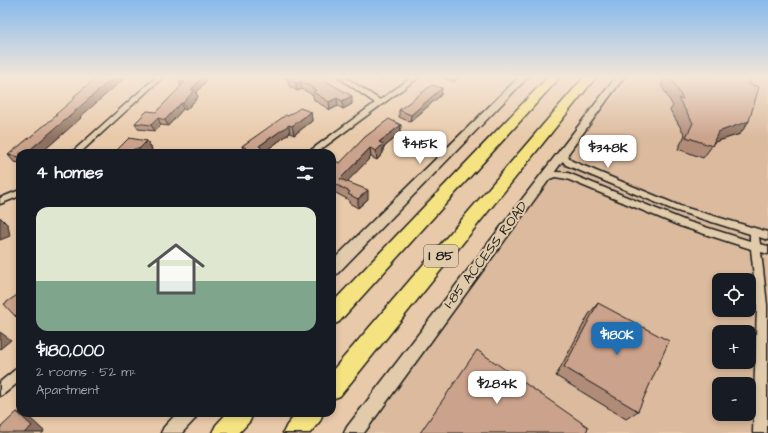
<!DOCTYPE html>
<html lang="en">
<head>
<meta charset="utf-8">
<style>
  body { margin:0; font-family:"Architects Daughter",sans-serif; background:#20242c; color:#f1f3f6; height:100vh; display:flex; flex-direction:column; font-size:15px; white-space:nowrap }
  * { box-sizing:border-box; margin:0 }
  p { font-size:13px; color:#9ea1a6 }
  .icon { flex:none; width:22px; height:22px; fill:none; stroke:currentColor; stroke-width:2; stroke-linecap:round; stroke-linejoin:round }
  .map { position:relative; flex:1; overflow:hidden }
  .sheet { position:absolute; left:16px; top:149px; width:320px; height:268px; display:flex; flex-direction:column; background:#171b24; border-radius:12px; box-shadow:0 2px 6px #0003 }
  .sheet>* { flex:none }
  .fabs { position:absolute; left:712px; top:273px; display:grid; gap:8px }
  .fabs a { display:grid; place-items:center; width:44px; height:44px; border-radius:8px; background:#171b24; box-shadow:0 2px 6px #0003; font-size:20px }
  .price { position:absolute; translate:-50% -34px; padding:0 9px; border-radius:8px; background:#fff; color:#222; font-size:13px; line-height:26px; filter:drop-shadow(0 1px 2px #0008) }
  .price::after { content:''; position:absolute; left:50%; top:24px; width:12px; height:9px; margin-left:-6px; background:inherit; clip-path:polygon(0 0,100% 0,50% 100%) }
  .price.current { background:#1f6fb2; color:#fff }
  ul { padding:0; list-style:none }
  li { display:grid; align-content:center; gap:8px; height:212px; padding:0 20px }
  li+li { border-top:1px solid #363941 }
  li span { display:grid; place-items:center; height:124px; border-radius:12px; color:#555 }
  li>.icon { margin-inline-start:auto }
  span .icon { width:72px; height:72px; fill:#fffc; stroke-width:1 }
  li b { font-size:17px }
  h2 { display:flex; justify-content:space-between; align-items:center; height:48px; padding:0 20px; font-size:17px }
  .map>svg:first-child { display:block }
  .built { fill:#dbba9d; fill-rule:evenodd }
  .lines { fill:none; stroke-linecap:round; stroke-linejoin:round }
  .minor-casing { stroke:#1c1c1c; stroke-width:3 }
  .secondary-casing { stroke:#1c1c1c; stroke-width:3 }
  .motorway-casing { stroke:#1c1c1c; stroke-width:3 }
  .minor { fill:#e1cbaa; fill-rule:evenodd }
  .secondary { fill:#e1cbaa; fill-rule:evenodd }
  .motorway { fill:#f5e382; fill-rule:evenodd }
  .wall { fill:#af8b78; stroke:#1c1c1c }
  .shaded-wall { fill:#8e7161; stroke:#1c1c1c }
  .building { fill:#cba28b; stroke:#1c1c1c }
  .labels { text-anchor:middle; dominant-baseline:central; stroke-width:4; stroke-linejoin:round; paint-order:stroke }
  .shield { fill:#e1cbaa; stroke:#575047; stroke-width:1 }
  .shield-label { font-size:13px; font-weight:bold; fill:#1c1c1c }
  .street-label { font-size:14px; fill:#1c1c1c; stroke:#e1cbaa }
</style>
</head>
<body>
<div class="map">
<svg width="768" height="433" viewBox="0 0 768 433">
  <rect width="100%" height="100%" fill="#e8c9a9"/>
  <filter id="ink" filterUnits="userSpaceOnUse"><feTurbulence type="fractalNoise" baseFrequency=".025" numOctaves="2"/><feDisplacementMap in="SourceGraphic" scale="8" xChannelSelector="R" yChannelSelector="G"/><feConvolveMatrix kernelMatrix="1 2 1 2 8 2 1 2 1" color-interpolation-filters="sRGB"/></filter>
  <g filter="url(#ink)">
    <path class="built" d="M634,77H768V433H354L544,169ZM719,280H749V310H719ZM719,332H749V362H719ZM719,384H749V414H719Z"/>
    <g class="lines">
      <defs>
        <g id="minor">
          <path d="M156,77H163L80,153H71Z"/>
          <path d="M338,77H345L380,100L412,77H419L316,153H307L375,103Z"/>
          <path d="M564,149L567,150L569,158L572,161L680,206L768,232V240L759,237L760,244L768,246V254L761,252L767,305V433H753L757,305L751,249L680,226L567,179L555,177L544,181L540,178C547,170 558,172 568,173L686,221L750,241V234L674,210L566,165L561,159L560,152Z"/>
          <path d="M20,190V196L0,204V198Z"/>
          <path d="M20,367V381L4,394L0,396V382L16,369Z"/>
        </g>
        <g id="secondary">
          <path d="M519,77H528L337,274L332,276V261Z"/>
          <path d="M616,77H624L364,433H344L347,427Z"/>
          <path d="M177,413H197L195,419L182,433H161L164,427Z"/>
        </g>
        <g id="motorway">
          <path d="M548,77H560L339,322L332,325V303Z"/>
          <path d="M584,77H596L340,396L332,399V371Z"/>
          <path d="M227,413H253L250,421L239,433H212L216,425Z"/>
          <path d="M297,413H323L320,421L310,433H283L287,425Z"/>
        </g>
      </defs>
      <use href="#minor" class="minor-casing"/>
      <use href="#secondary" class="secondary-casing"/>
      <use href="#motorway" class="motorway-casing"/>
      <use href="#minor" class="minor"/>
      <use href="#secondary" class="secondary"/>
      <use href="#motorway" class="motorway"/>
    </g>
    <g class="wall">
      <path d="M183,77H205L206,81L196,93L198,97L186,110L183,109L168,126L161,125L155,131L138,129L135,123L156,112L181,87L179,82Z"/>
      <path d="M283,77H319L352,104L343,109L338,106L330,110L314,100L313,95L302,89L297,91L289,86L288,80Z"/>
      <path d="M377,77H386L382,80Z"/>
      <path d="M443,77H459L454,82L443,78Z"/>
      <path d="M666,77H751L749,84V121L740,134L714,142L712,146L703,158L678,149L685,135L670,110L673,106L661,85Z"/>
      <path d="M442,88L441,95L410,122L399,117V110Z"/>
      <path d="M311,112L312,121L294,135L290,133L264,152V153H240L243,150L242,146L288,116Z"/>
      <path d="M401,125L400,134L383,148V153L377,160L371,157L347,181L368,199L358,208L349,203V200L334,192L332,194V163H340Z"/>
      <path d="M147,141L152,149L149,153H114Z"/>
      <path d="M8,155L20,157V163L14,162Z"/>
      <path d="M598,303L638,411L626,419L556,376L589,314Z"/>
    </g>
    <g class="shaded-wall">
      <path d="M114,77H126L80,117L81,118L41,153H26Z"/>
      <path d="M202,77H205L206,81L196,93L198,97L186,110L183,103L191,90Z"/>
      <path d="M382,77H386L382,80Z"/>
      <path d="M455,77H459L454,82Z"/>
      <path d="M301,81L302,89L297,91L296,83Z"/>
      <path d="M442,88L441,95L410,122L411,115Z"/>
      <path d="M352,96V104L343,109L342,101Z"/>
      <path d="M337,98L338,106L330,110L329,102Z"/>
      <path d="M181,103L183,109L168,126L165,120Z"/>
      <path d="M311,112L312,121L294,135L292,126Z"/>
      <path d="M158,118L161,125L155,131L151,125Z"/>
      <path d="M749,121L740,134L709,144L718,132Z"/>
      <path d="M289,125L290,133L264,152V153H257L259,146Z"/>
      <path d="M401,125L400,134L383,148V153L377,160L376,151L379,142Z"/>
      <path d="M147,141L152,149L149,153H141L139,149Z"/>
      <path d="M370,148L371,157L341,188L340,179Z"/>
      <path d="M134,149L136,153H130Z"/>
      <path d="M333,183L334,192L332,194V184Z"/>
      <path d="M368,190V199L358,208V199Z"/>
      <path d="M0,217L8,225L10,236L0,240Z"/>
      <path d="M20,312V319L15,316Z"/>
      <path d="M0,332L11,340L0,349Z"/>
      <path d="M17,412L30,418L44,431L43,433H24Z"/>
    </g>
    <g class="building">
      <path d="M97,77H114L75,111H76L26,153H20V157L8,155L57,115H55L76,97H73Z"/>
      <path d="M183,77H202L191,90H195L183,103H181L165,120L158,118L151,125L135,123L147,111L156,112L185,82H179Z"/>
      <path d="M290,77H319L352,96L342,101L337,98L329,102L313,92L316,90L301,81L296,83L288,78Z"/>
      <path d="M670,77H751L749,84L759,87L749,121L718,132L712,146L686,137L693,123L678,98L683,99Z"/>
      <path d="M432,85L442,88L411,115L399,110Z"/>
      <path d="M300,108L311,112L292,126L289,125L259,146L263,149L257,153H240L246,148L242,146L286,115L288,116Z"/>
      <path d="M389,119L401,125L379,142L383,144L376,151L370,148L340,179L368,190L358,199L348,194L350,192L333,183L332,184V163L335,161L340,163L365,137Z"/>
      <path d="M129,138L147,141L139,149H134L130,153H114Z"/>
      <path d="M20,293V312L15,316L4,304Z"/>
      <path d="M598,303L669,341L638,411L564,367Z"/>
      <path d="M477,350L588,427L586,433H420Z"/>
      <path d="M17,412L32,426L24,433H0V428Z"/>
    </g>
  </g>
  <linearGradient id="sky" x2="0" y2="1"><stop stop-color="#87baec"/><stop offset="0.56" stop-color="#f5e7d8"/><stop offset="1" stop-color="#f5e7d8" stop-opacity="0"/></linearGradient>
  <rect width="768" height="138" fill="url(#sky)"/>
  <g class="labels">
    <rect class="shield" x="424" y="245" width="34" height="22" rx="3"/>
    <g class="shield-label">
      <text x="441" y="256">I 85</text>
    </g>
    <g class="street-label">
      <text transform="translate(486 255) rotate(-53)">I-85 ACCESS ROAD</text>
    </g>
  </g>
</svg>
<div class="fabs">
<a><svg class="icon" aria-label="locate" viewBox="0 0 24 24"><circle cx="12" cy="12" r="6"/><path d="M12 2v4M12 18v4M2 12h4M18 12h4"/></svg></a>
<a>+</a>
<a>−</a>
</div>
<b class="price" style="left:420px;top:165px">$415K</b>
<b class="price" style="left:608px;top:169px">$348K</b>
<b class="price current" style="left:617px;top:356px">$180K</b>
<b class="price" style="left:497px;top:405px">$284K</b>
<section class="sheet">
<h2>4 homes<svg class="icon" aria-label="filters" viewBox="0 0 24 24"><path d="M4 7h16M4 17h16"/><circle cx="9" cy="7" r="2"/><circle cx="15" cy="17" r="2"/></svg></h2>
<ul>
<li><span style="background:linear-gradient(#dfe7d0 60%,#7fa58c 0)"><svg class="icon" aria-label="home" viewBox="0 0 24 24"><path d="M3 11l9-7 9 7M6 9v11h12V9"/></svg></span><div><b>$180,000</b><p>2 rooms · 52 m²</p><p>Apartment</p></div></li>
</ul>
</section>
</div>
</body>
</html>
